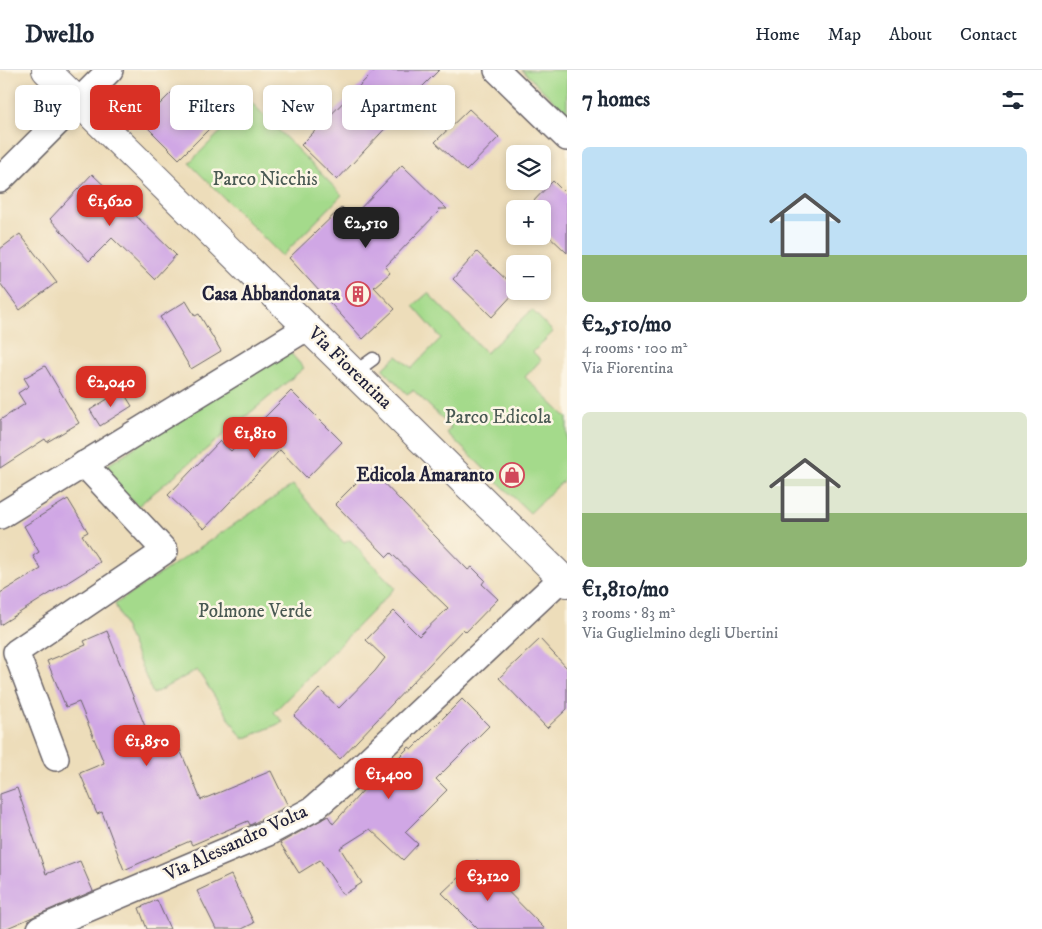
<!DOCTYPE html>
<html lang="en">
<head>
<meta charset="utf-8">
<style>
  body { margin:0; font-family:"IM FELL DW Pica",serif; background:#f2f2f3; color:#1f2937; height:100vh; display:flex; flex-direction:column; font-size:19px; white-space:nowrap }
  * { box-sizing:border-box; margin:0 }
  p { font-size:16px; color:#747a83 }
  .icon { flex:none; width:28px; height:28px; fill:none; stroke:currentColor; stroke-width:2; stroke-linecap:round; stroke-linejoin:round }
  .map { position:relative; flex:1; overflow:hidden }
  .side { display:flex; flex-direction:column; background:#fff; width:475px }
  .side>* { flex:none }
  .hud { position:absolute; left:15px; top:15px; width:475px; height:45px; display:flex; gap:10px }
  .buttons { position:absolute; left:506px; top:75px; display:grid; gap:10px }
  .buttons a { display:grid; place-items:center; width:45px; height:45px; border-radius:8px; background:#fff; box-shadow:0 2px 8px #0003; font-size:25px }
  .price { position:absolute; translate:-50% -42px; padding:0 11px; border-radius:10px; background:#d93025; color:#fff; font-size:16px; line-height:32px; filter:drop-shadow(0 1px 2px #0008) }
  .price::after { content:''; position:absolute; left:50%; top:30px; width:15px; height:11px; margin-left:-8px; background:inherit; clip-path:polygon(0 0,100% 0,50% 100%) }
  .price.selected { background:#222; color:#fff }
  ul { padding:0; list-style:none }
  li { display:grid; align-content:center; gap:10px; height:265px; padding:0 15px }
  li span { display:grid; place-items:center; height:155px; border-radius:8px; color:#555 }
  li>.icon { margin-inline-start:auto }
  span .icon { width:90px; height:90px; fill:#fffc; stroke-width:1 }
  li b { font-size:21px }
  h2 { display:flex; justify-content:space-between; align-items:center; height:60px; padding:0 15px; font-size:21px }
  .pill { padding:0 18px; border-radius:8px; background:#fff; box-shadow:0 2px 8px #0003; font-size:18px; line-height:45px }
  .pill.selected { background:#d93025; color:#fff }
  header { display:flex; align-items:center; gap:30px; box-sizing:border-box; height:70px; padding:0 25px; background:#fff; border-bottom:1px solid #e0e1e3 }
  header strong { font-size:24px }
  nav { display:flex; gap:28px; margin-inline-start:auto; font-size:18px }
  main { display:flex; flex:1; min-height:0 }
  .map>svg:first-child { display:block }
  .green { fill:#a4da8b; stroke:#637e63 }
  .building { fill:#d0a7e5 }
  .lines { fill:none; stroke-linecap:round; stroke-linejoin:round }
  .service-casing { stroke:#696367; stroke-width:15 }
  .minor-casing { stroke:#696367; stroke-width:28 }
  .primary-casing { stroke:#696367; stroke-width:30 }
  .service { stroke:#fff; stroke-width:12 }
  .minor { stroke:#fff; stroke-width:25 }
  .primary { stroke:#fff; stroke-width:28 }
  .labels { text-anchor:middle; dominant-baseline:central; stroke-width:5; stroke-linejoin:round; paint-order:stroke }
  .park-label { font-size:19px; fill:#495953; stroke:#fcf5e5 }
  .poi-label { font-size:19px; font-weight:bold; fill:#22223b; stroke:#fcf5e5; text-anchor:end }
  .street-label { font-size:19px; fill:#22223b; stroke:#fcf5e5 }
</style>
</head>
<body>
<header>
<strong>Dwello</strong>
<nav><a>Home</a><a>Map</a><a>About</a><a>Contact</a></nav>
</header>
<main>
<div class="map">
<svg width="567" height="859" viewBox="0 0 567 859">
  <rect width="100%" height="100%" fill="#fcf5e5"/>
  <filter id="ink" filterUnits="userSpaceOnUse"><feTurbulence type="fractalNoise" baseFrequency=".02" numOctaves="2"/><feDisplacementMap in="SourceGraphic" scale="10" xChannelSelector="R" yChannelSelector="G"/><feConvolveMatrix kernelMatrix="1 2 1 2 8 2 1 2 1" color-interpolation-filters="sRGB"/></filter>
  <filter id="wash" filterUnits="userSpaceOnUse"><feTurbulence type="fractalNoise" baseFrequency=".0096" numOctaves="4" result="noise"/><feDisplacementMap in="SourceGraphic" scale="20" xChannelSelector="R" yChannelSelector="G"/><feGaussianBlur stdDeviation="1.12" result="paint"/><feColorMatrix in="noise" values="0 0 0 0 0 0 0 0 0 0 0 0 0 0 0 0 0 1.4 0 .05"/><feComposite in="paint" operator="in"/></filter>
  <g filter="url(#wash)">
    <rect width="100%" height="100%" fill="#edddba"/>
    <g class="green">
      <path d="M522,0H567V44Z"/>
      <path d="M251,32L342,125L282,186L189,93Z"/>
      <path d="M428,223L486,283L532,240L553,262L533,282L541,290L525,307L567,348V407L530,443L447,363L451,357L413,320L407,324L383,299L397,286L412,298L441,268L413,236Z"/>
      <path d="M286,278L304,298L138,436L100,400Z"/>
      <path d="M293,415L344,473L350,470L395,518L274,642L283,652L243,669L197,600L153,624L115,534Z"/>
    </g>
    <g id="blocks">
      <g class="building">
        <path d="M375,0H439L420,19L423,21L409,36L408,34L337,110L301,75Z"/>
        <path d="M175,19L212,56L179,89L142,52Z"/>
        <path d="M469,39L499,67L466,101L435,72Z"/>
        <path d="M402,95L447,139H438L440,140L385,197L390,203L374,217L395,239L363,269L289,188L342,137L352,147Z"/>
        <path d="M92,104L113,124L116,121L135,139L132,142L176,185L154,209L112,168L89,191L50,149Z"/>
        <path d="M553,111L567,125V183L542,159V139H526Z"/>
        <path d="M20,164L57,212L20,240L0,213V179Z"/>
        <path d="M477,182L515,218L516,221L492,247L453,209Z"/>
        <path d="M186,231L195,246L199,244L221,281L191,299L160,247Z"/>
        <path d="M45,296L79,353L47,372L45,369L0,398V350L25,334L18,323L29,316L24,308Z"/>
        <path d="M122,320L132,336L100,356L90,340Z"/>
        <path d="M291,321L342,372L307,408L280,380L204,459L168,425L220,371L231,381Z"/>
        <path d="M370,399L468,500L472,497L485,510L482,514L498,529L466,562L463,559L340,689L294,646L319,619L339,638L375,601L385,588L366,570L394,541L419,566L448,538L391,483L387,487L335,434Z"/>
        <path d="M68,429L88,462L82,465L100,492L0,555V523L41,499L33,486L39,482L24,456Z"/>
        <path d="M107,561L152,674L174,665L201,730L271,701L288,736L250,755L248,751L192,775L190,771L124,800L102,742L97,744L80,703L104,693L79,632L66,637L47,591L86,575L84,571Z"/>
        <path d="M540,569L567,598V639L547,658L499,608Z"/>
        <path d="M462,629L489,656L436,709L447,720L405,762L418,774L403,790L370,759L340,778L362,813L343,825L320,790L299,803L280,773L328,746L333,754L375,707L377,709L409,677L412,679Z"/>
        <path d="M17,718L46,804L80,791L93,821L5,859H0V724Z"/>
        <path d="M477,790L545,859H478L442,823Z"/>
        <path d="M231,805L254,853L242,859H216L197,821Z"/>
        <path d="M157,830L170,859H147L139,838Z"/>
      </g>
    </g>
  </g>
  <g filter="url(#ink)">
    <use href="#blocks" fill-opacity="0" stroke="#696367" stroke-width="1"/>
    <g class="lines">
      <defs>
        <path id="service" d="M355,302L373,289"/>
        <g id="minor">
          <path d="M497,0L567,68"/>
          <path d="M0,110L110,0"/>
          <path d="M0,446L308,257"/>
          <path d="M56,688L16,582L165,481L84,394"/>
          <path d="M40,859L268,763L313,739L347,710L562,508"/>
        </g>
        <path id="primary" d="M46,0L567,513"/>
      </defs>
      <use href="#service" class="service-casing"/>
      <use href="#minor" class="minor-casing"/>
      <use href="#primary" class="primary-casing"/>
      <use href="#service" class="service"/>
      <use href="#minor" class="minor"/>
      <use href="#primary" class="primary"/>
    </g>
  </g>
  <defs>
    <symbol id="building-ring" viewBox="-11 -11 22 22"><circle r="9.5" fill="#fcf5e5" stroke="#d1495b" stroke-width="1.5"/><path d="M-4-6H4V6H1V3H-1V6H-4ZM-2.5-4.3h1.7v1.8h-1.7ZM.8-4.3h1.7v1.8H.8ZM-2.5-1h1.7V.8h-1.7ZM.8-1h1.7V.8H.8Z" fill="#d1495b"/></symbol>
    <symbol id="shop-ring" viewBox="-11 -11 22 22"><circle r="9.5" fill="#fcf5e5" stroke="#d1495b" stroke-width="1.5"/><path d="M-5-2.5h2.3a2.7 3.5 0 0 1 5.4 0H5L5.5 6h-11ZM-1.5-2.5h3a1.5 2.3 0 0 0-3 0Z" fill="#d1495b"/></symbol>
  </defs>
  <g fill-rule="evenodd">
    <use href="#building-ring" x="344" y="210" width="28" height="28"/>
    <use href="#shop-ring" x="498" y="391" width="28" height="28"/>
  </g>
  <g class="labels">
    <g class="park-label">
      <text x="265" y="109">Parco Nicchis</text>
      <text x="498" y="347">Parco Edicola</text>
      <text x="255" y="541">Polmone Verde</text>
    </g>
    <g class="poi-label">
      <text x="340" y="224">Casa Abbandonata</text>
      <text x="494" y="405">Edicola Amaranto</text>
    </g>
    <g class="street-label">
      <text transform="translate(350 298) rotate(44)">Via Fiorentina</text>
      <text transform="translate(236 773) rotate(-25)">Via Alessandro Volta</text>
    </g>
  </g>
</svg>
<div class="buttons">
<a><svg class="icon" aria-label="layers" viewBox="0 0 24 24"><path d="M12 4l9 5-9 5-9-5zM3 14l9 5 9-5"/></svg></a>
<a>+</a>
<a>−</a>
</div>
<b class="price" style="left:110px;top:157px">€1,620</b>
<b class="price selected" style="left:366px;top:179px">€2,510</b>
<b class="price" style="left:111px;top:338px">€2,040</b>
<b class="price" style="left:255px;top:389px">€1,810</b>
<b class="price" style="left:147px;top:697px">€1,850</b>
<b class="price" style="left:389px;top:730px">€1,400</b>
<b class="price" style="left:488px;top:832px">€3,120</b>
<div class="hud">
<a class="pill">Buy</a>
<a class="pill selected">Rent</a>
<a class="pill">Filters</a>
<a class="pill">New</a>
<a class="pill">Apartment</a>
</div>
</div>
<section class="side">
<h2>7 homes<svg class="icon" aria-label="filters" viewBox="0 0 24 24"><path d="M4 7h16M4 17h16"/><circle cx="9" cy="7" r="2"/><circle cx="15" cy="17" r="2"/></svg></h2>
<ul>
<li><span style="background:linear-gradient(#bfe0f5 70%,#8fb573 0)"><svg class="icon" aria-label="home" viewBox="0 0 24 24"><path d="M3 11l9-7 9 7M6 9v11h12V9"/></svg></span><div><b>€2,510/mo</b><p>4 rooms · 100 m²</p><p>Via Fiorentina</p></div></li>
<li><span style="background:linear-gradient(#dfe7d0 65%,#8fb573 0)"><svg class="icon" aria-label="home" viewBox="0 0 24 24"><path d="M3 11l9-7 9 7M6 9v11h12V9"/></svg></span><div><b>€1,810/mo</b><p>3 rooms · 83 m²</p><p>Via Guglielmino degli Ubertini</p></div></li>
</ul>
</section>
</main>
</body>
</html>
